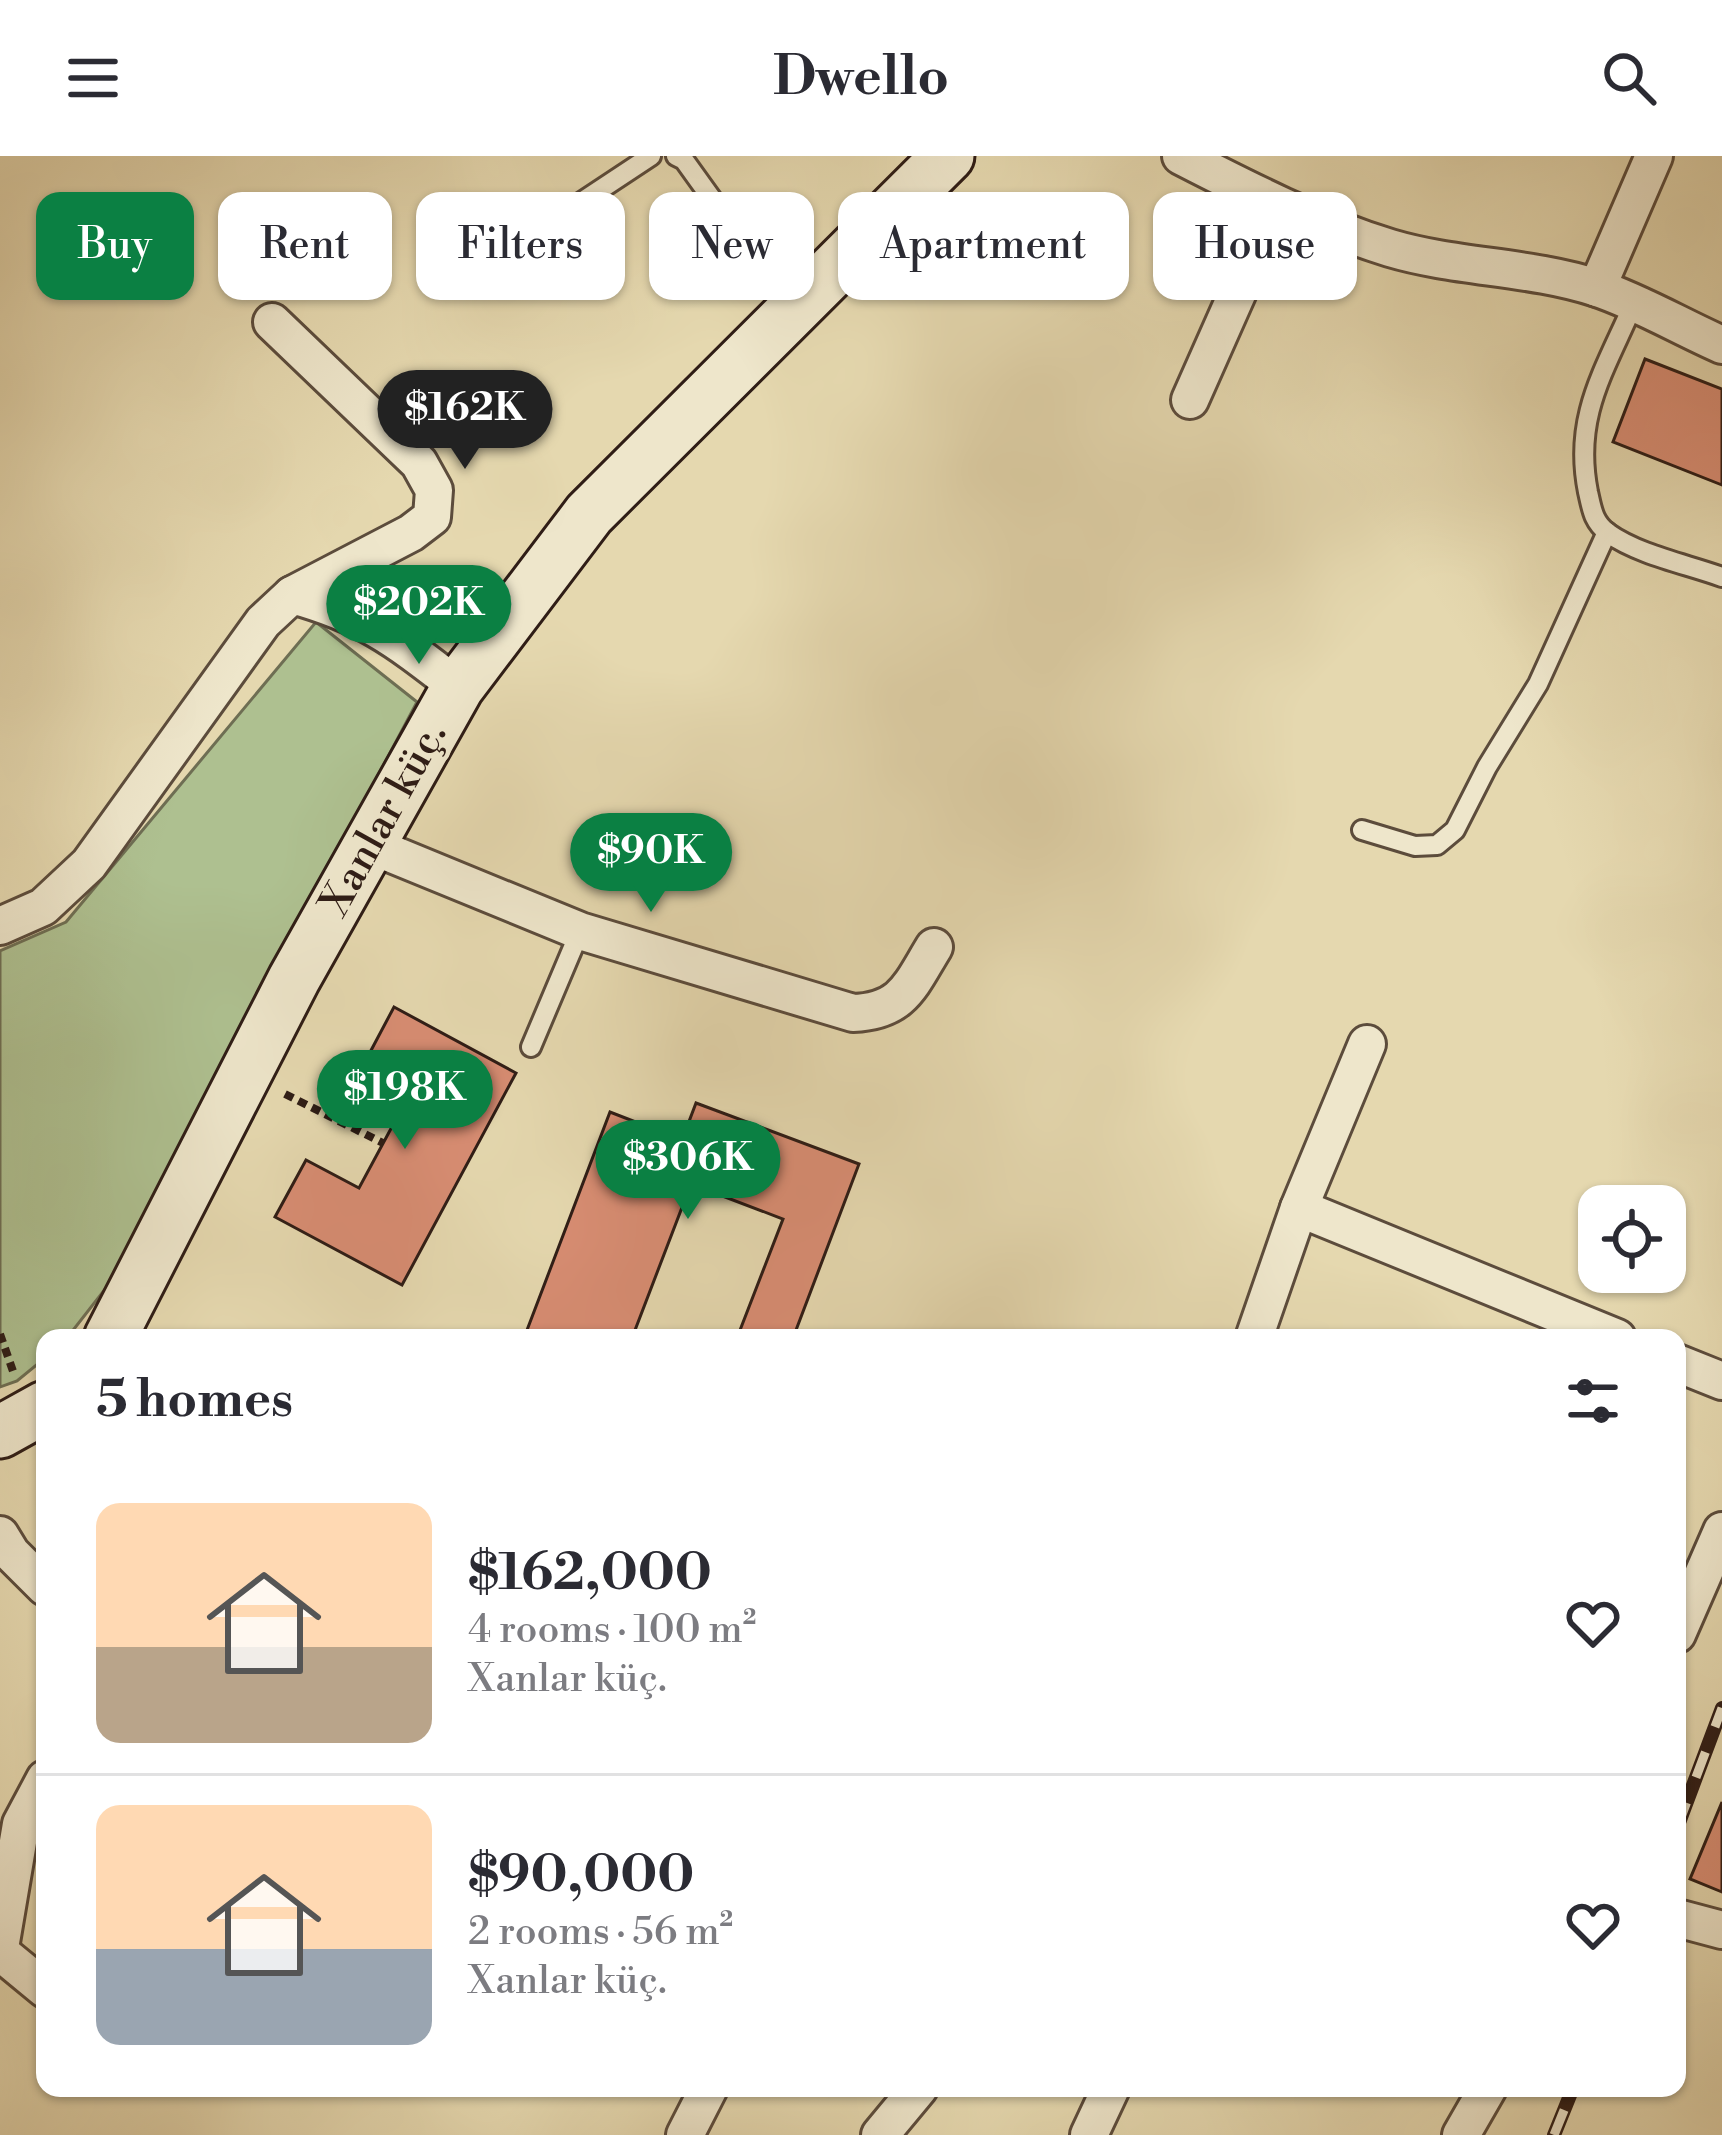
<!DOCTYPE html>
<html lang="en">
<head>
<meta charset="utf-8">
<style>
  body { margin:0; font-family:"Libre Bodoni",serif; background:#f7f7f7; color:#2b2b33; height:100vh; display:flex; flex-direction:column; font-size:45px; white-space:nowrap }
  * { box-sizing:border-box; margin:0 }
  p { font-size:39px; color:#7c7c81 }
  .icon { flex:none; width:66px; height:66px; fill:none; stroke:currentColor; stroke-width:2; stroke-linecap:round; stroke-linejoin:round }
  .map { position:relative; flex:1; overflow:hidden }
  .sheet { position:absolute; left:36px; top:1173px; width:1650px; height:768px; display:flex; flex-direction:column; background:#fff; border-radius:24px; box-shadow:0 3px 9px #0004 }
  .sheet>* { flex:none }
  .guide { position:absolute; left:36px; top:36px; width:1650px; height:108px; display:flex; gap:24px }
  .fabs { position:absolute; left:1578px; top:1029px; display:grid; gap:24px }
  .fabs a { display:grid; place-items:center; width:108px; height:108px; border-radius:24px; background:#fff; box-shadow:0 3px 9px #0004; font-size:60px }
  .price { position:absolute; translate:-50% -102px; padding:0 27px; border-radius:42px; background:#0b8043; color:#fff; font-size:39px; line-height:78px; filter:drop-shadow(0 3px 6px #0008) }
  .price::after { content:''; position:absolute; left:50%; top:72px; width:36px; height:27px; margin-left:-18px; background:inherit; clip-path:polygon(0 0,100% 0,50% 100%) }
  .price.current { background:#222; color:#fff }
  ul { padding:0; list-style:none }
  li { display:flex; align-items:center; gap:36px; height:300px; padding:0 60px }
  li+li { border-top:3px solid #e1e1e2 }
  li span { display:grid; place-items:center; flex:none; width:336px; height:240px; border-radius:24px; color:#555 }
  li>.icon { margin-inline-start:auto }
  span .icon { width:144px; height:144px; fill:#fffc; stroke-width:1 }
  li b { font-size:51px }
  h2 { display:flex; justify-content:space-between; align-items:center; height:144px; padding:0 60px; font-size:51px }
  .tag { padding:0 42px; border-radius:24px; background:#fff; box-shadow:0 3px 9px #0004; font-size:42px; line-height:108px }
  .tag.current { background:#0b8043; color:#fff }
  header { display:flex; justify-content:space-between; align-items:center; height:156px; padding:0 60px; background:#fff; font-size:54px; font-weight:700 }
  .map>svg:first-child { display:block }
  .green { fill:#aec090; stroke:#6e6e53; stroke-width:3 }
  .building { fill:#d88d73; stroke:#2f1d16; stroke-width:3 }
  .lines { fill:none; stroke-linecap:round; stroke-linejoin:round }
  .lane-casing { stroke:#5c4c3c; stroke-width:24 }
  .street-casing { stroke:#5c4c3c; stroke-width:42 }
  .secondary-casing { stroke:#2f1d16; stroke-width:57 }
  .path { stroke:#2f1d16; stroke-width:8; stroke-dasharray:9 6; stroke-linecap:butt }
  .lane { stroke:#eee6cb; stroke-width:18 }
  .street { stroke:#eee6cb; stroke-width:36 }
  .secondary { stroke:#eee6cb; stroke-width:51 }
  .rail-casing { stroke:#2f1d16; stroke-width:14 }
  .rail { stroke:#eee6cb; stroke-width:9; stroke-dasharray:27; stroke-linecap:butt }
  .labels { text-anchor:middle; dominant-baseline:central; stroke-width:9; stroke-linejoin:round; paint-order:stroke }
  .street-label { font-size:42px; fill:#2f1d16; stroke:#eee6cb }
</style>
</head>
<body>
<header><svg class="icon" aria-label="menu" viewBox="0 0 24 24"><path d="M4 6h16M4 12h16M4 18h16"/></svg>Dwello<svg class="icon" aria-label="search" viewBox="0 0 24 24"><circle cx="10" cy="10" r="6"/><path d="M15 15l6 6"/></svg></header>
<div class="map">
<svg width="1722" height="1979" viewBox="0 0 1722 1979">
  <rect width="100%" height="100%" fill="#e5d8af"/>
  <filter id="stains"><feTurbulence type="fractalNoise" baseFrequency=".00167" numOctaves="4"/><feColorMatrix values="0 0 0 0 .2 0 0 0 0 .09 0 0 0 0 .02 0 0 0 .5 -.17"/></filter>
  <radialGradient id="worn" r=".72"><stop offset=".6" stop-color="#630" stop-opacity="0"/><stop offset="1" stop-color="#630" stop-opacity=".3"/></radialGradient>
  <path class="green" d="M316,466L417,546L106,1132L67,1182H45V1202L17,1225L0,1231V795L66,766Z"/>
  <g class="building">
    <path d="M1645,203L1722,233V329L1613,286Z"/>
    <path d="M394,851L516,917L402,1129L275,1061L306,1004L359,1032L415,928L367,902Z"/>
    <path d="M696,947L859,1008L793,1182H737L783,1063L691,1028L632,1182H524L610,956L682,984Z"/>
    <path d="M1722,1646V1736L1690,1723Z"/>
  </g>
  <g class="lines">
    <defs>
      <g id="lane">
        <path d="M676,0L684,4L791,153"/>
        <path d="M462,125L651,0"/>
        <path d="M1633,149C1604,216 1573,261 1588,336C1592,353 1593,366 1608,377C1639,399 1686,408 1722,421"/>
        <path d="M1362,674L1415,690L1437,689L1455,674L1487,611L1538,528L1607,376"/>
        <path d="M531,891L580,775"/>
      </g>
      <g id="street">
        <path d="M1181,0C1249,35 1316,69 1390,92C1457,112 1530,110 1597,132C1639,146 1681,171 1722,189"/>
        <path d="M1597,132L1654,0"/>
        <path d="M272,166L419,307L434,334L432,361L411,377L292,439"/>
        <path d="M1190,244L1276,50"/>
        <path d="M370,689L580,775L853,857C903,855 910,830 934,791"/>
        <path d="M0,770L43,751L89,708L263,466L292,439C368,460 397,484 458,531"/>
        <path d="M1299,1052L1617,1182"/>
        <path d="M1254,1182L1299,1052L1367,888"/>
        <path d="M1677,1207L1722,1225"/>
        <path d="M0,1379L11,1397L45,1431"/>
        <path d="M1677,1478L1722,1375"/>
        <path d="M1677,1762L1722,1774"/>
        <path d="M0,1792L21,1668L45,1623"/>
        <path d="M0,1796L45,1833"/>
        <path d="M685,1979L709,1932"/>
        <path d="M880,1979L919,1932"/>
        <path d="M1089,1979L1111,1932"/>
        <path d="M1461,1979L1488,1932"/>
      </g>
      <g id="secondary">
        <path d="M110,1182L294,823L458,531L589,358L948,0"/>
        <path d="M0,1276L45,1251"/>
      </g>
    </defs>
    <use href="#lane" class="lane-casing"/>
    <use href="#street" class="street-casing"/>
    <use href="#secondary" class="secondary-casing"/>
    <g class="path">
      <path d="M285,938L383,987"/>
      <path d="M0,1178L14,1218"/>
    </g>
    <use href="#lane" class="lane"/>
    <use href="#street" class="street"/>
    <use href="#secondary" class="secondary"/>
    <defs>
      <g id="rail">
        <path d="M1677,1672L1722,1552"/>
        <path d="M1554,1979L1573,1932"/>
      </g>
    </defs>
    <use href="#rail" class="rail-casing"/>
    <use href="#rail" class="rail"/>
  </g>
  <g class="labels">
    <g class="street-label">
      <text transform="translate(384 663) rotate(-61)">Xanlar küç.</text>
    </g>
  </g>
  <rect width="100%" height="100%" filter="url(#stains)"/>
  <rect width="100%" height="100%" fill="url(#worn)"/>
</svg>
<div class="fabs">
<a><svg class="icon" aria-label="locate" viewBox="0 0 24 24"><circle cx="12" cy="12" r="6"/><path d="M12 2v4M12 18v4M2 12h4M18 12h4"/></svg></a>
</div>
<b class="price current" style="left:465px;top:316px">$162K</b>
<b class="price" style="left:419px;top:511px">$202K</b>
<b class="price" style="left:651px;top:759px">$90K</b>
<b class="price" style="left:405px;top:996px">$198K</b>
<b class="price" style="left:688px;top:1066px">$306K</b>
<div class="guide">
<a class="tag current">Buy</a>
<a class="tag">Rent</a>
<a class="tag">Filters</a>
<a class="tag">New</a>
<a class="tag">Apartment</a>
<a class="tag">House</a>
</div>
<section class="sheet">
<h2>5 homes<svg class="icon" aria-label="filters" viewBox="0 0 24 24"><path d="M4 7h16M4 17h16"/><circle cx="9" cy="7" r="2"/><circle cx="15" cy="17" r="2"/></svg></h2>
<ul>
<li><span style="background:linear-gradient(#ffd9b3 60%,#b9a48a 0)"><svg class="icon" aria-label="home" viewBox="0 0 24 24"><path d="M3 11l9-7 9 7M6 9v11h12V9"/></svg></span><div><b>$162,000</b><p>4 rooms · 100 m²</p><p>Xanlar küç.</p></div><svg class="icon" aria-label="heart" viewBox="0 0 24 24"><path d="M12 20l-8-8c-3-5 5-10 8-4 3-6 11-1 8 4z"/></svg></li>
<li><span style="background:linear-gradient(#ffd9b3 60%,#9aa5b1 0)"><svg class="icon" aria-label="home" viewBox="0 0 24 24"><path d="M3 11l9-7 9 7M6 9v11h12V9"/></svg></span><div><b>$90,000</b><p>2 rooms · 56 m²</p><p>Xanlar küç.</p></div><svg class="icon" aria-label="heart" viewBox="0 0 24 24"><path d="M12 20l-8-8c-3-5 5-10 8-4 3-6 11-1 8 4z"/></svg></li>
</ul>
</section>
</div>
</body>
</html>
